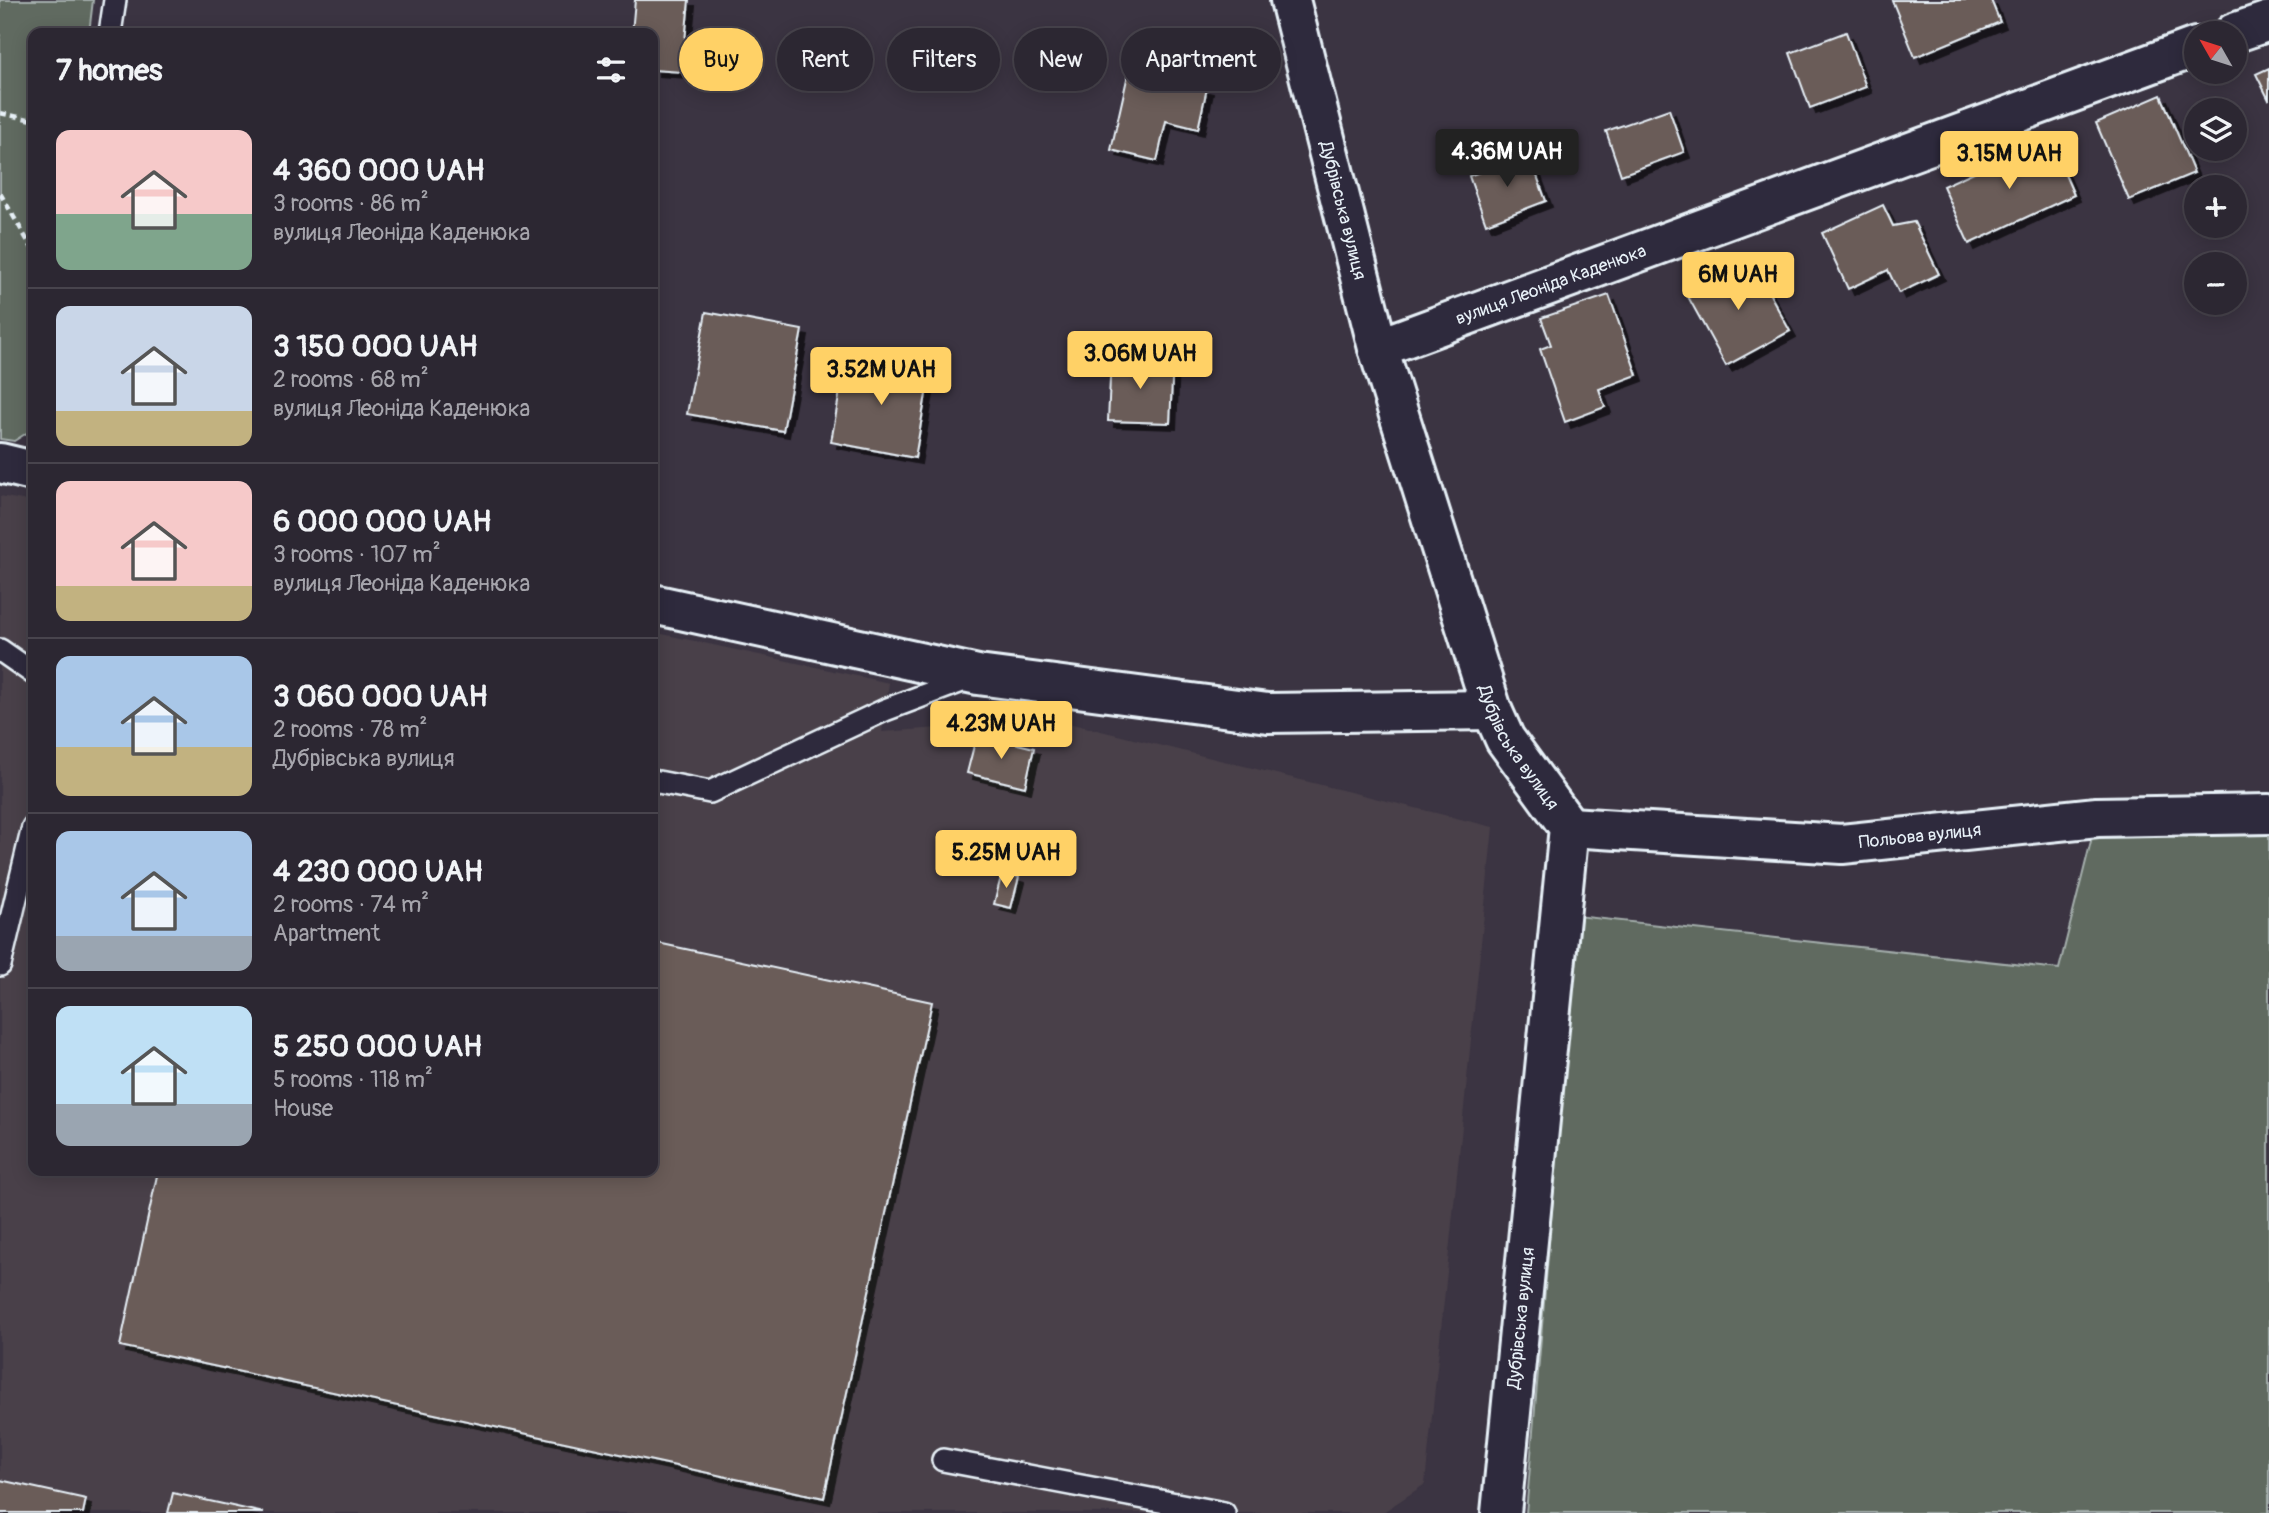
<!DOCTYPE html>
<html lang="en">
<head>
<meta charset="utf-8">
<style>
  body { margin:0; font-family:Pangolin,sans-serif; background:#38333e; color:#f1f3f6; height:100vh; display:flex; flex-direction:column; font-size:26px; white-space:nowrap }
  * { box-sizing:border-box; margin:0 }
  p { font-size:23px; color:#a6a5ac }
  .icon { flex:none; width:38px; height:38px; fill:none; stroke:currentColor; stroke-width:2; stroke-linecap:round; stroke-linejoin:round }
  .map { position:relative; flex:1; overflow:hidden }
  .sheet { position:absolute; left:28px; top:28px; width:630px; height:1148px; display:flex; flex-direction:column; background:#2c2732; border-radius:14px; box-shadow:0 4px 18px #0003,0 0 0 2px #48444d }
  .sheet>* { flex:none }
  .hud { position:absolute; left:679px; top:28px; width:665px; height:63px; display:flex; gap:14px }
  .needle { width:46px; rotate:309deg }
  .tools { position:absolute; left:2184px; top:21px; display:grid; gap:14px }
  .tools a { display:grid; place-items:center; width:63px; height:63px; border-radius:50%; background:#2c2732; box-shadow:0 4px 18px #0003,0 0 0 2px #48444d; font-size:35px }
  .price { position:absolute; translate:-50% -60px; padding:0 16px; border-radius:7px; background:#ffd166; color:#111; font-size:23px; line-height:46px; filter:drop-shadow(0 2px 4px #0008) }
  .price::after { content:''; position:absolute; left:50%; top:42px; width:21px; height:16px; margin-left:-10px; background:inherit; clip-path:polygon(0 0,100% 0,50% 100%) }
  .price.active { background:#222; color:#fff }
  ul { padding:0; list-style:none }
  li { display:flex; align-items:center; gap:21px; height:175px; padding:0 28px }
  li+li { border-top:2px solid #48444d }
  li span { display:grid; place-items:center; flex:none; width:196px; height:140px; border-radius:14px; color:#555 }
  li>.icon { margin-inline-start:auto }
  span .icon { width:84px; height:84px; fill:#fffc; stroke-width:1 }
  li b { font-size:30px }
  h2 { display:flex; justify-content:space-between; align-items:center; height:84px; padding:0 28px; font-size:30px }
  .chip { padding:0 24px; border-radius:32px; background:#2c2732; box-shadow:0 4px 18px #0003,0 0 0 2px #48444d; font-size:24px; line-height:63px }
  .chip.active { background:#ffd166; color:#111 }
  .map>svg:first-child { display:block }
  .built { fill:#494049 }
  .green { fill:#606b60; stroke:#a4aeac; stroke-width:2 }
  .building { fill:#6a5b58; stroke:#e8f1f8; stroke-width:2; filter:url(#shadow) }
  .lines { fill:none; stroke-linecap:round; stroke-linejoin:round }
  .service-casing { stroke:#e8f1f8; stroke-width:26 }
  .minor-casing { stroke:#e8f1f8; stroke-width:44 }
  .path { stroke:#e8f1f8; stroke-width:4.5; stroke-dasharray:7 5; stroke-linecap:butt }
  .service { stroke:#2f2a3d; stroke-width:21 }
  .minor { stroke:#2f2a3d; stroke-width:38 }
  .labels { text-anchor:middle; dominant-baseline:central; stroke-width:6; stroke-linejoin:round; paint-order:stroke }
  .street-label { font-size:18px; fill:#e8f1f8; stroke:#2f2a3d }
</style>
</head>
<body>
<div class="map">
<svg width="2269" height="1513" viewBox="0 0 2269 1513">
  <defs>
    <filter id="shadow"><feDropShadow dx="6" dy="6" stdDeviation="0" flood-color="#0009"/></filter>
  </defs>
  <rect width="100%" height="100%" fill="#3b3442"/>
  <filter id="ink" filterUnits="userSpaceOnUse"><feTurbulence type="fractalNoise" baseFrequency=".0143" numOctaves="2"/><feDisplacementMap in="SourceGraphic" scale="14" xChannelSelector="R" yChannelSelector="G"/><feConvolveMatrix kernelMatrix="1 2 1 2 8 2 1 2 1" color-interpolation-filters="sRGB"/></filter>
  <g filter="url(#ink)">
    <path class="built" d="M0,496L33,502V1171H653V632L889,683L882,732L1056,720L1493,827L1425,1484L1382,1513H0Z"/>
    <g class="green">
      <path d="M0,0H93L89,33H33V429L14,441L0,439Z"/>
      <path d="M2269,814V1513H1526L1577,916L2059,969L2097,817Z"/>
    </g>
    <g class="building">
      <path d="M635,0H689L682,72L653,70V33H632Z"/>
      <path d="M1892,0H1991L2000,22L1915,57Z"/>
      <path d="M1846,32L1866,87L1810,108L1790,53Z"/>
      <path d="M2269,68V100L2256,74Z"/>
      <path d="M1129,70L1207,88L1198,129L1166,121L1157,161L1111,150Z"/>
      <path d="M2161,95L2194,173L2129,200L2096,123Z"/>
      <path d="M1669,109L1684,152L1621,175L1606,131Z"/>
      <path d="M2049,138L2074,195L1969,244L1943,186Z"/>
      <path d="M1529,154L1546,201L1486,224L1469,176Z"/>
      <path d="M1883,205L1893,226L1914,222L1939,274L1899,293L1888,270L1848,289L1822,233Z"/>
      <path d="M1750,258L1790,331L1726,366L1686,293Z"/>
      <path d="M1609,295L1637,375L1599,389L1605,407L1565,422L1540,349L1551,345L1541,318Z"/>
      <path d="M706,312L802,330L783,431L687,414Z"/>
      <path d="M846,357L930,371L915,458L831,442Z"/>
      <path d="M1111,358L1173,360L1170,423L1108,421Z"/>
      <path d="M977,734L1034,748L1025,787L967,773Z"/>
      <path d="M1002,873L1019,877L1011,908L994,904Z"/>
      <path d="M653,942L932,1002L824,1498L120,1346L158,1171H653Z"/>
      <path d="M0,1480L86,1499L83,1513H0Z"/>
      <path d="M173,1493L264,1513H168Z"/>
    </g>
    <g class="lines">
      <defs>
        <g id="service">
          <path d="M110,33L115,0"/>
          <path d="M0,650L33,673"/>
          <path d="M653,781L710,792L885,710L970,678"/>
          <path d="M0,965L33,827"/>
          <path d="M943,1460L1224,1513"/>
        </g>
        <g id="minor">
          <path id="s1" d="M1290,0L1378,348L1492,710L1505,739L1569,827L1501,1513"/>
          <path d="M2234,33L2269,21"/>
          <path id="s2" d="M1378,348L2196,47"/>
          <path d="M0,463L33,471"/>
          <path d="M653,604L978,675L1268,713L1492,710"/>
          <path id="s3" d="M1569,827L1842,844L2097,817L2269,814"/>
        </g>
      </defs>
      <use href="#service" class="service-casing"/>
      <use href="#minor" class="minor-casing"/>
      <g class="path">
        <path d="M0,113L33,120"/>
        <path d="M0,193L33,250"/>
      </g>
      <use href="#service" class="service"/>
      <use href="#minor" class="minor"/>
    </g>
  </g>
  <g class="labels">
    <g class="street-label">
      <text stroke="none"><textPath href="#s1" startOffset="217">Дубрівська вулиця</textPath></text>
      <text stroke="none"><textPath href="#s2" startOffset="184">вулиця Леоніда Каденюка</textPath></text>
      <text stroke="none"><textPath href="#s1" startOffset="784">Дубрівська вулиця</textPath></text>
      <text stroke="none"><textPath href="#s3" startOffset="352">Польова вулиця</textPath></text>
      <text transform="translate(1521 1318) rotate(-84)">Дубрівська вулиця</text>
    </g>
  </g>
</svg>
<div class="tools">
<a><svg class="needle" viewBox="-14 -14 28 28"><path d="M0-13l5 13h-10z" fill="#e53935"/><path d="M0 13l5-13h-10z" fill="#a6a5ac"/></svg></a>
<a><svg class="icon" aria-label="layers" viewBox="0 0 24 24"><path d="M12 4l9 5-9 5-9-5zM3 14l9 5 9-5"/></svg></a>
<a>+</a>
<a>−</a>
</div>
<b class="price active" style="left:1507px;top:189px">4.36M UAH</b>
<b class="price" style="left:2009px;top:191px">3.15M UAH</b>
<b class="price" style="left:1738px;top:312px">6M UAH</b>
<b class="price" style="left:1140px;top:391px">3.06M UAH</b>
<b class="price" style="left:881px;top:407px">3.52M UAH</b>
<b class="price" style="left:1001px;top:761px">4.23M UAH</b>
<b class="price" style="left:1006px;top:890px">5.25M UAH</b>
<div class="hud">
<a class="chip active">Buy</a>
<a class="chip">Rent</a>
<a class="chip">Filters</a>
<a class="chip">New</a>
<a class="chip">Apartment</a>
</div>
<section class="sheet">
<h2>7 homes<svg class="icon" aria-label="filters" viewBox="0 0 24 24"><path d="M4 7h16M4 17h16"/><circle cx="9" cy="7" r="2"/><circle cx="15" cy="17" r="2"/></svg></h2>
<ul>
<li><span style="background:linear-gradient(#f6c9c9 60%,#7fa58c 0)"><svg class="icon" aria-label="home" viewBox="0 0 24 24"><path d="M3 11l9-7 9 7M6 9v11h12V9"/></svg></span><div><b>4 360 000 UAH</b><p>3 rooms · 86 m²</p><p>вулиця Леоніда Каденюка</p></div></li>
<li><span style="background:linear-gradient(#c9d6e8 75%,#c2b280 0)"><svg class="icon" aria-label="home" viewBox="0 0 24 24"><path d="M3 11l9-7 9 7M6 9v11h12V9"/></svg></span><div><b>3 150 000 UAH</b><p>2 rooms · 68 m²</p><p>вулиця Леоніда Каденюка</p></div></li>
<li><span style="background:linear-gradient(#f6c9c9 75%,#c2b280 0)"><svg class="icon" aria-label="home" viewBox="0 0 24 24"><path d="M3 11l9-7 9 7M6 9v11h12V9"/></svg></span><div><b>6 000 000 UAH</b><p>3 rooms · 107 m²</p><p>вулиця Леоніда Каденюка</p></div></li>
<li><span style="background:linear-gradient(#a9c7e8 65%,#c2b280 0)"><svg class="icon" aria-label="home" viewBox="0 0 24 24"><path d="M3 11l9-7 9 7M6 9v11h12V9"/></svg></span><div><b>3 060 000 UAH</b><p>2 rooms · 78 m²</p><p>Дубрівська вулиця</p></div></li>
<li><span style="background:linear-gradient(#a9c7e8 75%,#9aa5b1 0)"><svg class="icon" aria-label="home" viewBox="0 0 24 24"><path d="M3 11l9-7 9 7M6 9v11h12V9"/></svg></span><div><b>4 230 000 UAH</b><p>2 rooms · 74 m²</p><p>Apartment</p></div></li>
<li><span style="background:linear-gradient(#bfe0f5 70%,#9aa5b1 0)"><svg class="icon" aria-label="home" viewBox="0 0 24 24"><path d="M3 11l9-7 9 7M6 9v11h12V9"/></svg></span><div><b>5 250 000 UAH</b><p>5 rooms · 118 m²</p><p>House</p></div></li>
</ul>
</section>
</div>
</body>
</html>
